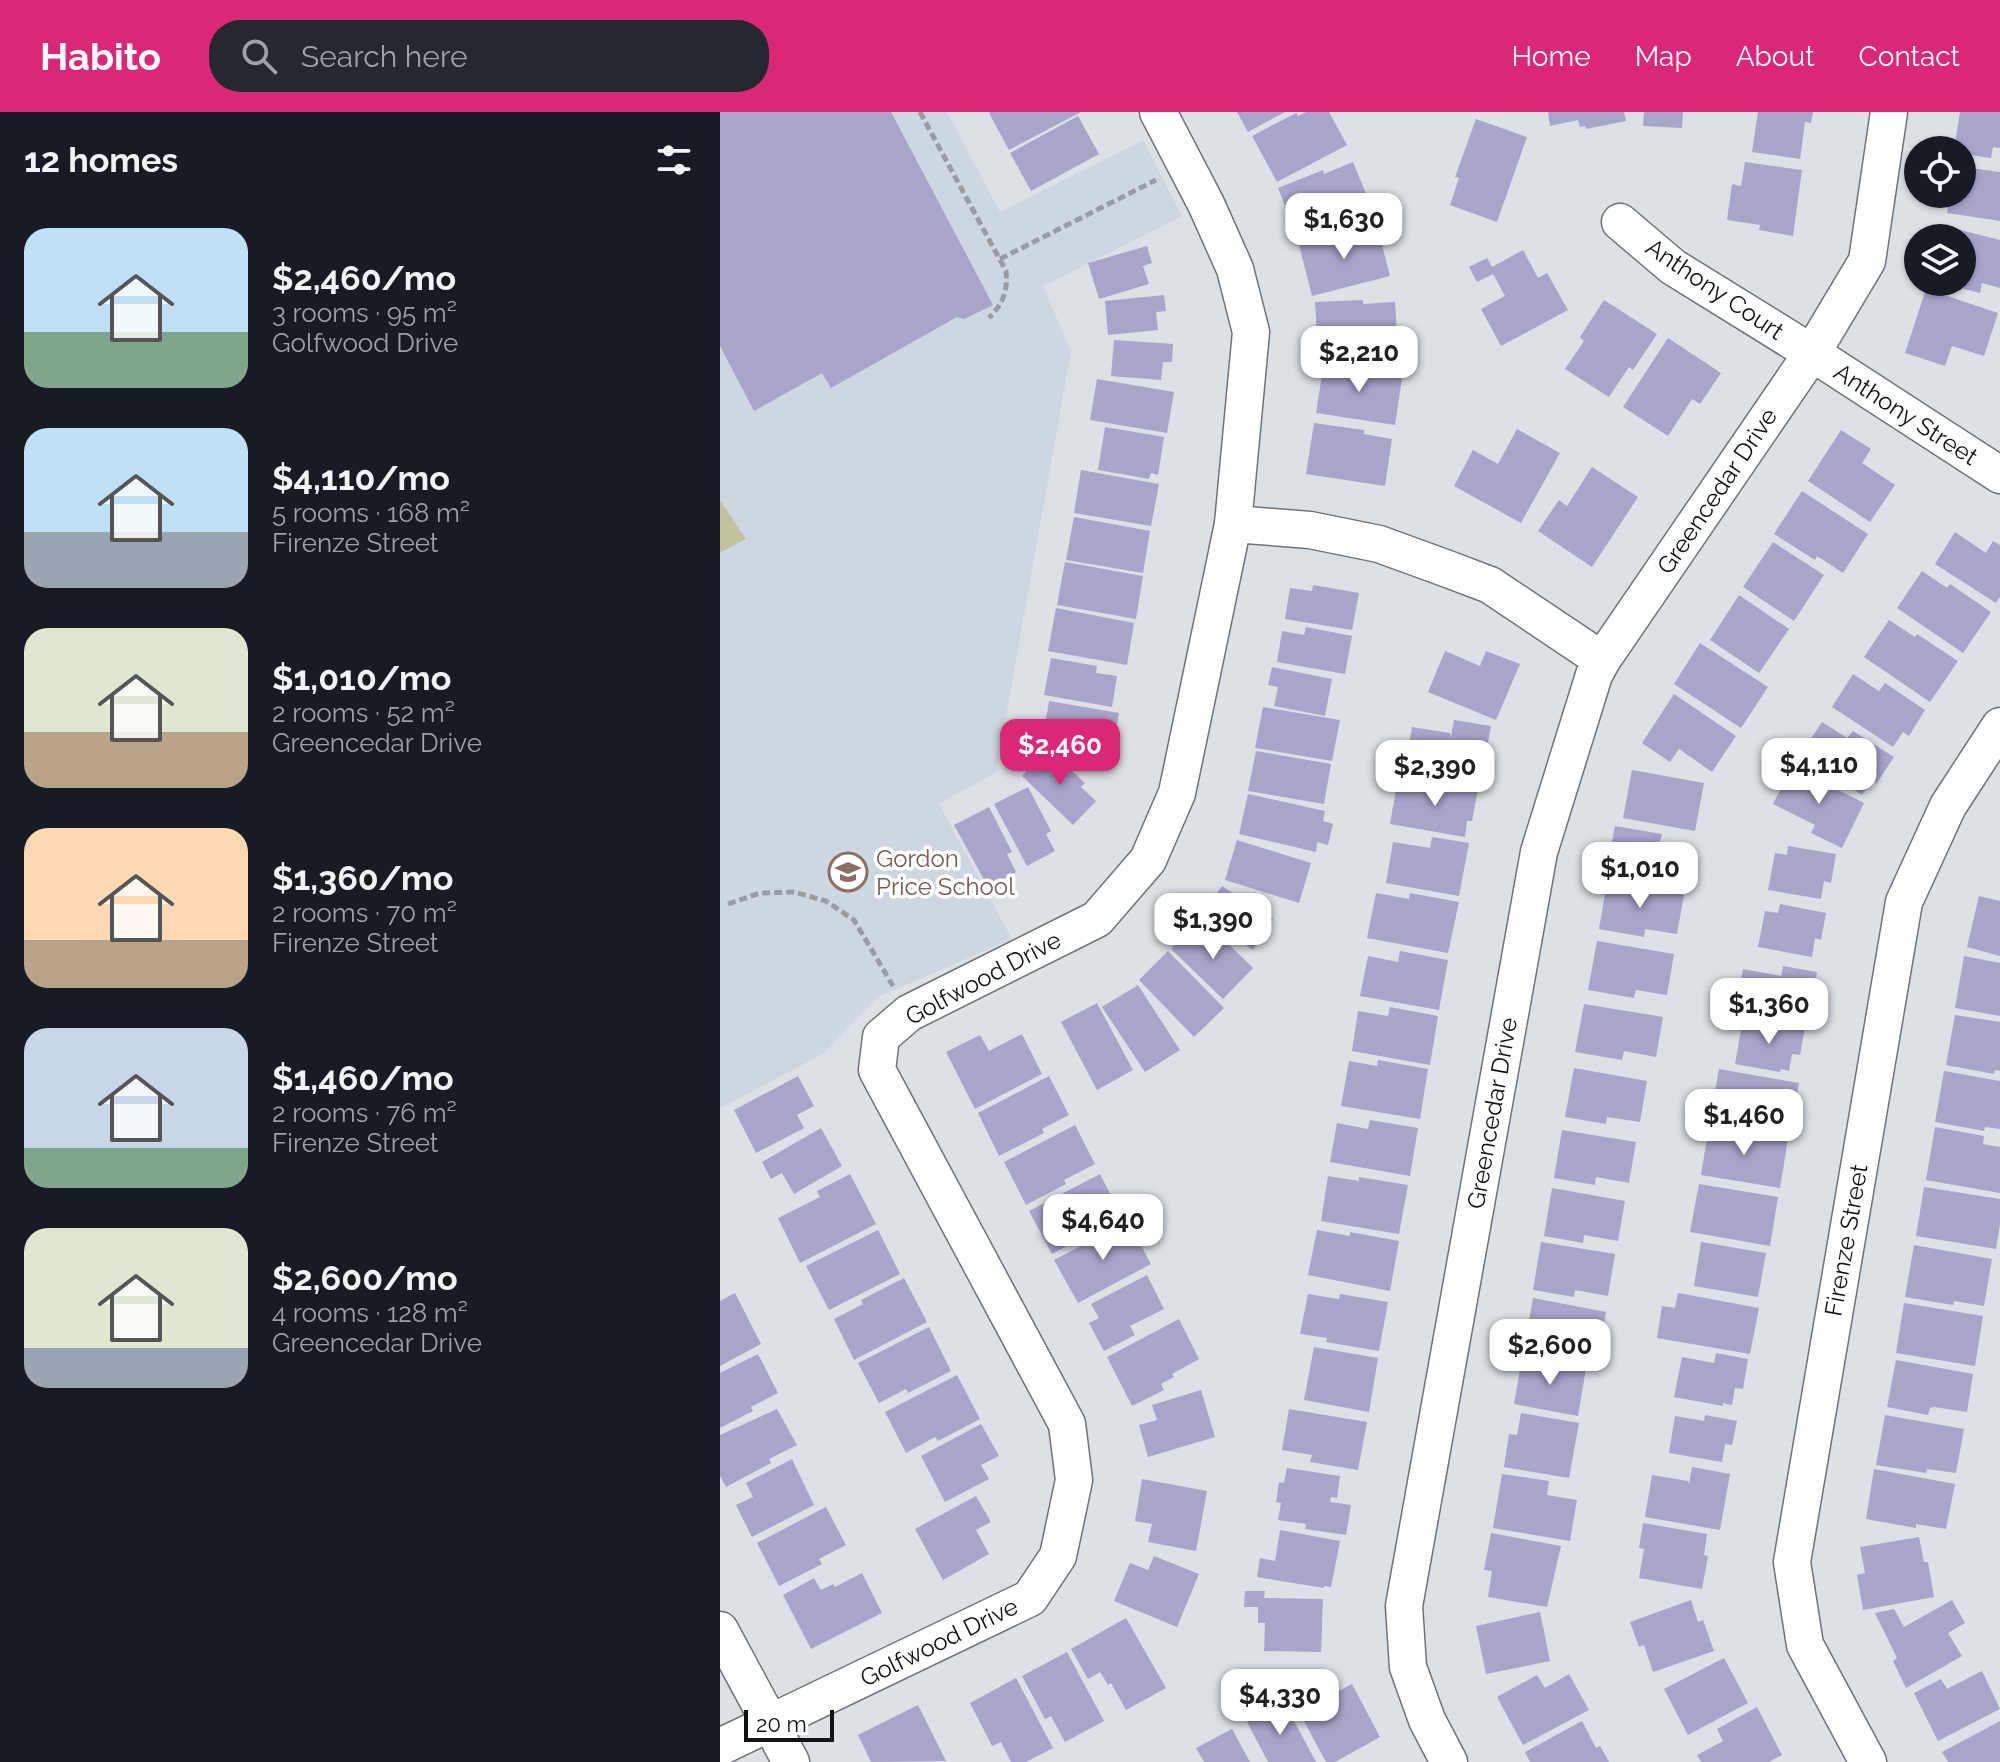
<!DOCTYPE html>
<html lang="en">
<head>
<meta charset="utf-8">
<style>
  body { margin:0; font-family:Raleway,sans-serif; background:#242831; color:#f1f3f6; height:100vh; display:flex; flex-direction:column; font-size:30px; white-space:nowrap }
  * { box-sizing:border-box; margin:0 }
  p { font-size:26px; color:#9ea1a6 }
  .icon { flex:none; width:44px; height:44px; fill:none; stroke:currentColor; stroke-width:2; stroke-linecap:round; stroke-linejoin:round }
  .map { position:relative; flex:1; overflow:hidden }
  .panel { display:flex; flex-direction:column; background:#171b24; width:720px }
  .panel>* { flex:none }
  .controls { position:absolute; left:1184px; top:24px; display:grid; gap:16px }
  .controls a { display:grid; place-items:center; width:72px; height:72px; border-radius:50%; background:#171b24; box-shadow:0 2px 6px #0004; font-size:40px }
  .scale { position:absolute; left:24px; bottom:20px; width:90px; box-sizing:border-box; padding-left:8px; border:4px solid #101214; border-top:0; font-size:22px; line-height:28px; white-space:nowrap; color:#101214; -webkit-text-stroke:6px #fff; paint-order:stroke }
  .price { position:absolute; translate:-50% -68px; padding:0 18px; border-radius:16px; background:#fff; color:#222; font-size:26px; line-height:52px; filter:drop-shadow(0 2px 4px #0008) }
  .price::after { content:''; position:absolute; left:50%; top:48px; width:24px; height:18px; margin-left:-12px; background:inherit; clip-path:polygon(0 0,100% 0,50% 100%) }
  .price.on { background:#db2777; color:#fff }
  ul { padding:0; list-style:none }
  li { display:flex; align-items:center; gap:24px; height:200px; padding:0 24px }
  li span { display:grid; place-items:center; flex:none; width:224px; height:160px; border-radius:24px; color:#555 }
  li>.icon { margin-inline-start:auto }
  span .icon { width:96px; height:96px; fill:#fffc; stroke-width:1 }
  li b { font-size:34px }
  h2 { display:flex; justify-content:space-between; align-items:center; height:96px; padding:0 24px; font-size:34px }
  header { display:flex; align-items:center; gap:48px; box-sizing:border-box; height:112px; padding:0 40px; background:#db2777; color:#fff }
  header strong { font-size:38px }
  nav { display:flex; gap:44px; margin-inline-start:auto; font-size:28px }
  .search { width:560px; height:72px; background:#242831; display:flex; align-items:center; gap:20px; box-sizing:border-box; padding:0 28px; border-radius:32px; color:#9ea1a6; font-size:30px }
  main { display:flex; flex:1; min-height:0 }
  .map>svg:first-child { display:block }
  .built { fill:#ccd7e2 }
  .green { fill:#c1c3a0 }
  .building { fill:#a9a4ca }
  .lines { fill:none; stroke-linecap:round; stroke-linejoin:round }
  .minor-casing { stroke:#6f7378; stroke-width:39 }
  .path { stroke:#999da1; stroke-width:5; stroke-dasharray:8 4; stroke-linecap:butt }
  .minor { stroke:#fff; stroke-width:36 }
  .labels { text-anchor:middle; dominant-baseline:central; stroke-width:7; stroke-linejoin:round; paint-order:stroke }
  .street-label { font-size:24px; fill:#101214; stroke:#fff }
  .education-label { font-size:24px; fill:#785e54; stroke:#fff; text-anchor:start }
</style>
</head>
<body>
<header>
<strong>Habito</strong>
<div class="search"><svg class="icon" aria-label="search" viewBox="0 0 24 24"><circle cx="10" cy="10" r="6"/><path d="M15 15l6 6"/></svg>Search here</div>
<nav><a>Home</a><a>Map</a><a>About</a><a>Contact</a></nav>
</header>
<main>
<section class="panel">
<h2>12 homes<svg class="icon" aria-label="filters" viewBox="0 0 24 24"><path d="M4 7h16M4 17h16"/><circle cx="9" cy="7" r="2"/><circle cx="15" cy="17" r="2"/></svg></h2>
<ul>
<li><span style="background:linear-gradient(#bfe0f5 65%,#7fa58c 0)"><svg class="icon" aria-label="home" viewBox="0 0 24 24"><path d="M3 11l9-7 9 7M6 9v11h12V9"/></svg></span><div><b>$2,460/mo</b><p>3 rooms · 95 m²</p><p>Golfwood Drive</p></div></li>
<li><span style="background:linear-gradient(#bfe0f5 65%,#9aa5b1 0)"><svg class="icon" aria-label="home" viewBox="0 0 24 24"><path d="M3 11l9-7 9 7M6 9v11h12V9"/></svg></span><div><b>$4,110/mo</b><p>5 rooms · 168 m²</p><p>Firenze Street</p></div></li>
<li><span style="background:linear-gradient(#dfe7d0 65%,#b9a48a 0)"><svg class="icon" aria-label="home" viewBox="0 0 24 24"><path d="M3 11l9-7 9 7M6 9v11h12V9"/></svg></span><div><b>$1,010/mo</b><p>2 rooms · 52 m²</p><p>Greencedar Drive</p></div></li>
<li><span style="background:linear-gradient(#ffd9b3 70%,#b9a48a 0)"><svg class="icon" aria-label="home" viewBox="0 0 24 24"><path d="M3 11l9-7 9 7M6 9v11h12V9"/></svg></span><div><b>$1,360/mo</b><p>2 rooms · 70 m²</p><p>Firenze Street</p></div></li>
<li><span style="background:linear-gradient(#c9d6e8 75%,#7fa58c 0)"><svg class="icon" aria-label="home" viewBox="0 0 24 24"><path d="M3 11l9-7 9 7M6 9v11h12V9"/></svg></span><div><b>$1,460/mo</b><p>2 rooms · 76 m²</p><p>Firenze Street</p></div></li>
<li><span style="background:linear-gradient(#dfe7d0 75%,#9aa5b1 0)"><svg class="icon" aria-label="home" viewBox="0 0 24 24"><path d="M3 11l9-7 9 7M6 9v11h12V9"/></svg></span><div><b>$2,600/mo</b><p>4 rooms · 128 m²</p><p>Greencedar Drive</p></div></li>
</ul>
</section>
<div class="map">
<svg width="1280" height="1650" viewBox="0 0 1280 1650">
  <rect width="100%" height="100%" fill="#dce1e6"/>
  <path class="built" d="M0,0H227L280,100L423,28L462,104L323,174L351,239L276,660L219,692L292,827L158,885L103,942L0,996V441L26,427L0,388Z"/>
  <path class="green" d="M0,388L26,427L0,441Z"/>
  <g class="building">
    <path d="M0,0H171L273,193L244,207L237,205L111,276L102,261L34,299L0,234Z"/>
    <path d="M271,0H361L289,38L269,1Z"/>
    <path d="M517,0H565L528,20Z"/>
    <path d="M586,0H609L627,33L557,70L532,24L576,1L578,4Z"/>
    <path d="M828,0H904L906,9L866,17L865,14L860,15L858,8L830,14Z"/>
    <path d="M924,0H963L962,16L923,14Z"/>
    <path d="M1038,0H1093L1091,11L1085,10L1080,47L1032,40Z"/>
    <path d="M1240,0H1280V36L1273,35L1271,46L1242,42V38H1234Z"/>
    <path d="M358,4L379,42L311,79L290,41Z"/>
    <path d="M756,7L807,25L777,110L730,93L739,66L735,65Z"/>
    <path d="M633,50L651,94L577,124L558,76L603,58L604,62Z"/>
    <path d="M1025,50L1082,58L1073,124L1039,118L1040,113L1007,108L1012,72L1021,74Z"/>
    <path d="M1242,55L1280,60V109L1227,101L1230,82H1242Z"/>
    <path d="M1224,114L1280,128V176L1262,171L1260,181L1221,171L1242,170V126H1221Z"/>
    <path d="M658,117L670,164L592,184L579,133L626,121L627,125Z"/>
    <path d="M427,134L432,151L423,154L429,172L379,187L368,151Z"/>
    <path d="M803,138L818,166L827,161L848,198L781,234L761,197L785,184L773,162L757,170L749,155L767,146L772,155Z"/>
    <path d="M1206,177L1278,201L1264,244L1232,234L1225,254L1185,241Z"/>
    <path d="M444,183L446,199L436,200L438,218L388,223L385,189Z"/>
    <path d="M643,188V192L675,190L678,238L598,243L595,190Z"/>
    <path d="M884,188L937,222L913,258L909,255L889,285L845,257L864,229L860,225Z"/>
    <path d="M948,226L1001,261L980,292L972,287L948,324L903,295Z"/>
    <path d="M394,228L453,232L452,250H443L441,268L391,264Z"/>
    <path d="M604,250L654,258L653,261L682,266L675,313L596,301Z"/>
    <path d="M377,267L454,280L447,321L370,308Z"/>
    <path d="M594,311L644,318V322L672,327L665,374L586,362Z"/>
    <path d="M385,315L444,325L438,363L431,361L429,367L378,358Z"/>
    <path d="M797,317L840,341L801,411L734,374L753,338L778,352Z"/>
    <path d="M1121,318L1151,337L1142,351L1175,373L1150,410L1088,369Z"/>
    <path d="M872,355L918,385L872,455L818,419L839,388L847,394Z"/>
    <path d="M361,358L439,372L431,414L354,401Z"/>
    <path d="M1082,379L1148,422L1123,461L1097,444L1095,448L1054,422Z"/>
    <path d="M354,405L430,419L423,461L346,448Z"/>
    <path d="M1235,420L1266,441L1273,429L1280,433V485L1276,491L1215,452Z"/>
    <path d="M1053,430L1104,463L1074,509L1023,475Z"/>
    <path d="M345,450L423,464L416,507L337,493Z"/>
    <path d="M1202,459L1227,476L1230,472L1271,500L1243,541L1177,496Z"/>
    <path d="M593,473L639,481L632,518L565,507L570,476L592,479Z"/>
    <path d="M1019,483L1069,517L1039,561L990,528Z"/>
    <path d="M336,496L414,511L407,553L328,539Z"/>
    <path d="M1169,508L1195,525L1197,522L1238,549L1210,590L1144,545Z"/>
    <path d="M586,515L632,524L625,562L557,550L562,519L584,523Z"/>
    <path d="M980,531L1048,575L1021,616L954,572Z"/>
    <path d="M725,539L760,554L766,539L800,552L776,608L708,580Z"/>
    <path d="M331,546L377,554L376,561L397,564L392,595L324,583Z"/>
    <path d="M552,555L612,567L605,604L554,594L558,575L548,573Z"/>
    <path d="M1133,562L1159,579L1165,571L1205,598L1189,624L1183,620L1173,635L1112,595Z"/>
    <path d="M954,582L1016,624L992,660L959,637L950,650L922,631Z"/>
    <path d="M329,589L399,601L393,633L373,629L372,634L323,626Z"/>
    <path d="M543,595L620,608L612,649L535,636Z"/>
    <path d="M734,608L771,614L761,669L685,657L692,615L730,621L731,625Z"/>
    <path d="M1102,610L1127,626L1133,619L1174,645L1157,671L1152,668L1142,683L1080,643Z"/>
    <path d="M328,637L365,671L361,675L376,689L353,713L302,664Z"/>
    <path d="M536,639L611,652L604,692L528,679Z"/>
    <path d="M1072,655L1144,691L1122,736L1091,721L1095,713L1053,692Z"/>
    <path d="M912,658L984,671L975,719L903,706Z"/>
    <path d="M708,668L758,677L752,709H747L745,725L670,712L677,672L707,677Z"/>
    <path d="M308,675L331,719L326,722L335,739L307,754L274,692Z"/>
    <path d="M528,682L605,699L603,709L613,712L608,733L597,730L596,740L519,722Z"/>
    <path d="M269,695L292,740L287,742L296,760L268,775L234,713Z"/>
    <path d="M895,714L942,722L940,730L973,736L966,776L886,762Z"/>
    <path d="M712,725L749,731L739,784L666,771L673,730L710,736Z"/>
    <path d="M517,728L591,751L579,791L505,768Z"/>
    <path d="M1068,734L1116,742L1111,771L1104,769L1101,787L1048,778L1055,741L1067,743Z"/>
    <path d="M887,770L964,783L957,822L925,817L924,825L879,817Z"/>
    <path d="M502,774L553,807L533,838L488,809L499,792L492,788Z"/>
    <path d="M656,781L689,787L690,781L739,790L728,841L647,826Z"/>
    <path d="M1259,784L1280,789V844L1247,835Z"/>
    <path d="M1060,792L1106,801L1101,828L1095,826L1092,845L1038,835L1045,799L1058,801Z"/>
    <path d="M469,817L481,829L493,817L533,856L503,887L451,837Z"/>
    <path d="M877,829L954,842L947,883L916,878L914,886L868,878Z"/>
    <path d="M448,839L504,896L474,925L419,868Z"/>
    <path d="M680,839L728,848L719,898L640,884L648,844L678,850Z"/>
    <path d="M1244,844L1280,851V904L1235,896Z"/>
    <path d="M1063,854L1097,860L1089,908L1017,895L1023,857L1061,864Z"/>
    <path d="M418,873L460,938L425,960L382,895Z"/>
    <path d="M377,891L413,958L377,978L341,910Z"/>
    <path d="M864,892L943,905L936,945L904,939L902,948L855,940Z"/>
    <path d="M670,895L718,904L710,953L632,939L638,899L668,904Z"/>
    <path d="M1235,903L1280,910V959L1275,958L1274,962L1226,953Z"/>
    <path d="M1053,910L1085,916L1080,943L1072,942L1069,959L1061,957L1060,960L1015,952L1022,912L1052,917Z"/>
    <path d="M302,922L322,962L255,997L226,940L260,923L269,939Z"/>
    <path d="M658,948L708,957L700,1007L621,994L629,949L657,954Z"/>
    <path d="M854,956L927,969L920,1010L887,1005L886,1012L845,1005Z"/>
    <path d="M999,957L1079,971L1071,1020L990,1006Z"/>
    <path d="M1224,959L1280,969V1017L1265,1015L1264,1019L1215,1010Z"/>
    <path d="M78,964L94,994L77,1003L84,1016L36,1041L14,998Z"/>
    <path d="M329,964L349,1003L322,1017L324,1021L279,1044L258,1001Z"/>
    <path d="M650,1008L698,1016L690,1064L610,1050L617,1011L648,1017Z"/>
    <path d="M355,1013L375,1052L344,1068L346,1072L306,1093L284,1050Z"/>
    <path d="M989,1014L1068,1027L1060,1076L981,1063Z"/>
    <path d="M1215,1015L1264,1024L1263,1032L1280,1035V1081L1206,1068Z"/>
    <path d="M101,1016L122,1054L74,1082L62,1061L51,1067L42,1050Z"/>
    <path d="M842,1018L916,1030L909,1071L876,1065L875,1073L834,1066Z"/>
    <path d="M130,1062L156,1112L80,1151L58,1106L100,1085L97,1079Z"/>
    <path d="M380,1062L400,1101L372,1116L374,1120L332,1142L309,1099Z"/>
    <path d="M608,1064L639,1069V1065L688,1073L679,1122L601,1109Z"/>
    <path d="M979,1072L1058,1085L1050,1134L970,1120Z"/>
    <path d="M1204,1075L1280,1087V1112L1276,1137L1196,1124Z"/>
    <path d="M832,1076L905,1089L898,1129L864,1123L863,1131L824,1124Z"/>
    <path d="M408,1109L431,1152L358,1191L334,1148Z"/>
    <path d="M158,1118L180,1162L109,1198L86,1154Z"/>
    <path d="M597,1118L630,1124V1120L679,1129L670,1179L588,1163Z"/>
    <path d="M821,1130L895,1142L888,1184L855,1178L854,1185L813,1178Z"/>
    <path d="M981,1130L1046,1141L1038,1185L974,1174Z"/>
    <path d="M1194,1133L1272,1147L1264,1194L1234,1189L1233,1193L1185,1185Z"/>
    <path d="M427,1163L444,1197L410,1214L415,1223L384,1239L369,1211L379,1206L371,1192Z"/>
    <path d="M184,1166L207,1210L134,1248L114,1207L143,1192L141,1188Z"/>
    <path d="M15,1181L41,1232L0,1254V1189Z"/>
    <path d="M958,1181L1039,1196L1030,1242L937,1226L942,1194L955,1196Z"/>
    <path d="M588,1182L619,1187L620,1182L668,1190L659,1239L606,1230L607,1226L580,1222Z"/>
    <path d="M813,1186L886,1200L879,1241L846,1235L845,1242L804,1235Z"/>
    <path d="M1184,1191L1263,1204L1255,1254L1176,1241Z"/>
    <path d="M459,1207L479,1247L452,1262L454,1265L441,1272L444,1278L412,1294L387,1245Z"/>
    <path d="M209,1215L231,1259L188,1281L186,1277L159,1291L138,1251Z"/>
    <path d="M594,1235L658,1246L649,1300L584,1288Z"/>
    <path d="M996,1241L1028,1247L1023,1277L1015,1276L1012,1293L1003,1291V1294L954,1285L962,1245L994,1251Z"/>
    <path d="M38,1242L58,1281L31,1295L33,1299L0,1316V1261Z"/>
    <path d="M802,1246L866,1257L858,1304L794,1292Z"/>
    <path d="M1176,1248L1253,1262L1247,1300L1214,1295L1210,1296L1208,1303L1167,1295Z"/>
    <path d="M237,1263L260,1307L218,1329L215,1325L186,1341L165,1300Z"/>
    <path d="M481,1278L495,1325L428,1345L419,1313L437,1308L432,1293Z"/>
    <path d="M57,1297L77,1333L49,1347L51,1351L6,1375L0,1364V1323Z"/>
    <path d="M569,1297L647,1310L638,1358L590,1350L592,1343L562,1338Z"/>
    <path d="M801,1301L859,1311L849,1366L784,1355L789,1322L797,1323Z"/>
    <path d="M985,1303L1017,1309L1012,1333L1005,1332L1002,1350L949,1341L955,1304L984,1309Z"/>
    <path d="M1165,1303L1244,1317L1236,1361L1207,1357L1206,1361L1156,1353Z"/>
    <path d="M261,1312L279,1344L261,1353L269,1367L225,1390L201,1344Z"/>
    <path d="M72,1347L94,1393L32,1425L16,1393L33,1385L26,1371Z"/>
    <path d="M972,1355L1010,1362L1000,1418L925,1405L932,1363L968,1369L969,1372Z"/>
    <path d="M567,1356L620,1364L617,1386L611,1385L610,1390L631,1393L626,1423L585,1417L586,1412L558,1408L561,1391L556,1390L559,1370L564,1371Z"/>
    <path d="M1154,1357L1235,1372L1226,1417L1196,1412V1416L1146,1407Z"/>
    <path d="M782,1362L829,1369L827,1383L857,1388L850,1429L773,1416Z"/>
    <path d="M422,1367L487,1379L476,1439L428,1430L432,1412L415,1409Z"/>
    <path d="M256,1384L271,1410L256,1418L269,1442L223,1468L195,1417Z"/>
    <path d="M106,1395L126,1433L99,1447L102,1452L59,1474L37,1431Z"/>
    <path d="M923,1411L987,1422L984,1443L988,1444L982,1477L919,1466L924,1437L919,1436Z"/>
    <path d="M560,1418L620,1429L611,1475L604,1474V1476L537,1465L540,1446L555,1449Z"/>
    <path d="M771,1421L841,1434L827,1495L768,1485L772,1459L764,1458Z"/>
    <path d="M1199,1425L1204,1450H1208L1214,1485L1143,1498L1137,1463L1145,1461L1140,1435Z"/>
    <path d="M434,1444L479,1462L457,1515L394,1489L410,1451L428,1458Z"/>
    <path d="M142,1461L162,1501L91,1537L63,1483L94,1466L101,1478L113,1472L115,1475Z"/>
    <path d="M525,1479H545L544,1486L603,1487L601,1540L544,1539L545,1511H538V1495H524Z"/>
    <path d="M971,1488L978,1510L983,1508L994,1539L933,1560L924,1533L919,1535L910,1510Z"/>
    <path d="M1232,1488L1245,1511L1228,1521L1242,1544L1186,1576L1173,1549L1177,1546L1155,1501L1174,1497L1184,1515Z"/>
    <path d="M820,1500L830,1549L766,1562L756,1514Z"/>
    <path d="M406,1506L446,1576L406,1598L391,1571L388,1573L380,1560L368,1567L351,1537Z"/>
    <path d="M347,1540L384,1609L345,1630L331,1604L325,1607L302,1564Z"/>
    <path d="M1004,1546L1028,1591L968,1623L944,1577Z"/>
    <path d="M1262,1559L1280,1597L1218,1629L1194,1581L1221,1567L1227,1577Z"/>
    <path d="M849,1562L869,1598L803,1633L777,1585L817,1563L825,1576Z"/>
    <path d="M296,1566L333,1636L306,1650H291L281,1630L272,1634L250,1591Z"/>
    <path d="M632,1572L660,1625L615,1650H606L579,1600Z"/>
    <path d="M564,1590L596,1650H548L527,1610Z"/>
    <path d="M198,1593L226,1649L151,1650L138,1623Z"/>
    <path d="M1037,1595L1062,1643L1049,1650H981L977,1643L1003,1629L997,1617Z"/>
    <path d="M862,1609L876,1636L880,1634L889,1650H810L805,1640Z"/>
    <path d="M1280,1609V1650H1228L1222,1640Z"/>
    <path d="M512,1617L530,1650H484L476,1636Z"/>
  </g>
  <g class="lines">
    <defs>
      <g id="minor">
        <path d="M900,110L953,155L1092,241L1280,363"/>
        <path d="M513,412L590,418L659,432L725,456L770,473L882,548"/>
        <path d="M0,1518L71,1650"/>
        <path d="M0,1635L310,1486L338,1444L354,1368L347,1312L157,958L161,925L189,901L377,807L428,748L457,681L513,412L531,220L515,157L486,92L438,0"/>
        <path d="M729,1650L707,1608L688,1555L684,1494L819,740L874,563L882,548L1092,241L1147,149L1169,0"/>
        <path d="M1148,1650L1085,1533L1072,1450L1184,790L1228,694L1280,614"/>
      </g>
    </defs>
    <use href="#minor" class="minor-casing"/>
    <g class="path">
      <path d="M200,0L286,159C288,179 283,192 269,206"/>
      <path d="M280,147L436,68"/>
      <path d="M8,792L40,781L74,780L106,789L134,808L173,874"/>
    </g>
    <use href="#minor" class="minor"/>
  </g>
  <defs>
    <symbol id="school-ring" viewBox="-11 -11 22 22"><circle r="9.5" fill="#fff" stroke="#8d6e63" stroke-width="1.5"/><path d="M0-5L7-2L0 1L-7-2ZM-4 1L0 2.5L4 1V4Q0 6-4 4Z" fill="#8d6e63"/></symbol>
  </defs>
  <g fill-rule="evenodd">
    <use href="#school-ring" x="106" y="738" width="44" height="44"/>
  </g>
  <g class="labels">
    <g class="street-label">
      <text transform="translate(995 177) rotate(34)">Anthony Court</text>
      <text transform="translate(1186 302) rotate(33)">Anthony Street</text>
      <text transform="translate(997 379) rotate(-56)">Greencedar Drive</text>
      <text transform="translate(263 866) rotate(-28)">Golfwood Drive</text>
      <text transform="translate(772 1001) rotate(-80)">Greencedar Drive</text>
      <text transform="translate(1126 1128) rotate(-80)">Firenze Street</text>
      <text transform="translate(219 1530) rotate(-26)">Golfwood Drive</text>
    </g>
    <g class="education-label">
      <text x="156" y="746">Gordon<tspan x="156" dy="28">Price School</tspan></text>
    </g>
  </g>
</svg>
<div class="controls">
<a><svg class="icon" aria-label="locate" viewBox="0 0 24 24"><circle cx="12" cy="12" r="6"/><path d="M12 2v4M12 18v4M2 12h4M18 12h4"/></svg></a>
<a><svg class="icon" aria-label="layers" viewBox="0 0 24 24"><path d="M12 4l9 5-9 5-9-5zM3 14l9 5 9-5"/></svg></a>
</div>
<div class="scale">20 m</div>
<b class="price" style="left:624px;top:149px">$1,630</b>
<b class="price" style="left:639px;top:282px">$2,210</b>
<b class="price on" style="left:340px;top:675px">$2,460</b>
<b class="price" style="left:1099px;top:694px">$4,110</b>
<b class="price" style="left:715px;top:696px">$2,390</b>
<b class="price" style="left:920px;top:798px">$1,010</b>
<b class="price" style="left:493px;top:849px">$1,390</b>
<b class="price" style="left:1049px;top:934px">$1,360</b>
<b class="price" style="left:1024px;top:1045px">$1,460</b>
<b class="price" style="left:383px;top:1150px">$4,640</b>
<b class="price" style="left:830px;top:1275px">$2,600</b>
<b class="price" style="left:560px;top:1625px">$4,330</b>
</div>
</main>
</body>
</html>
